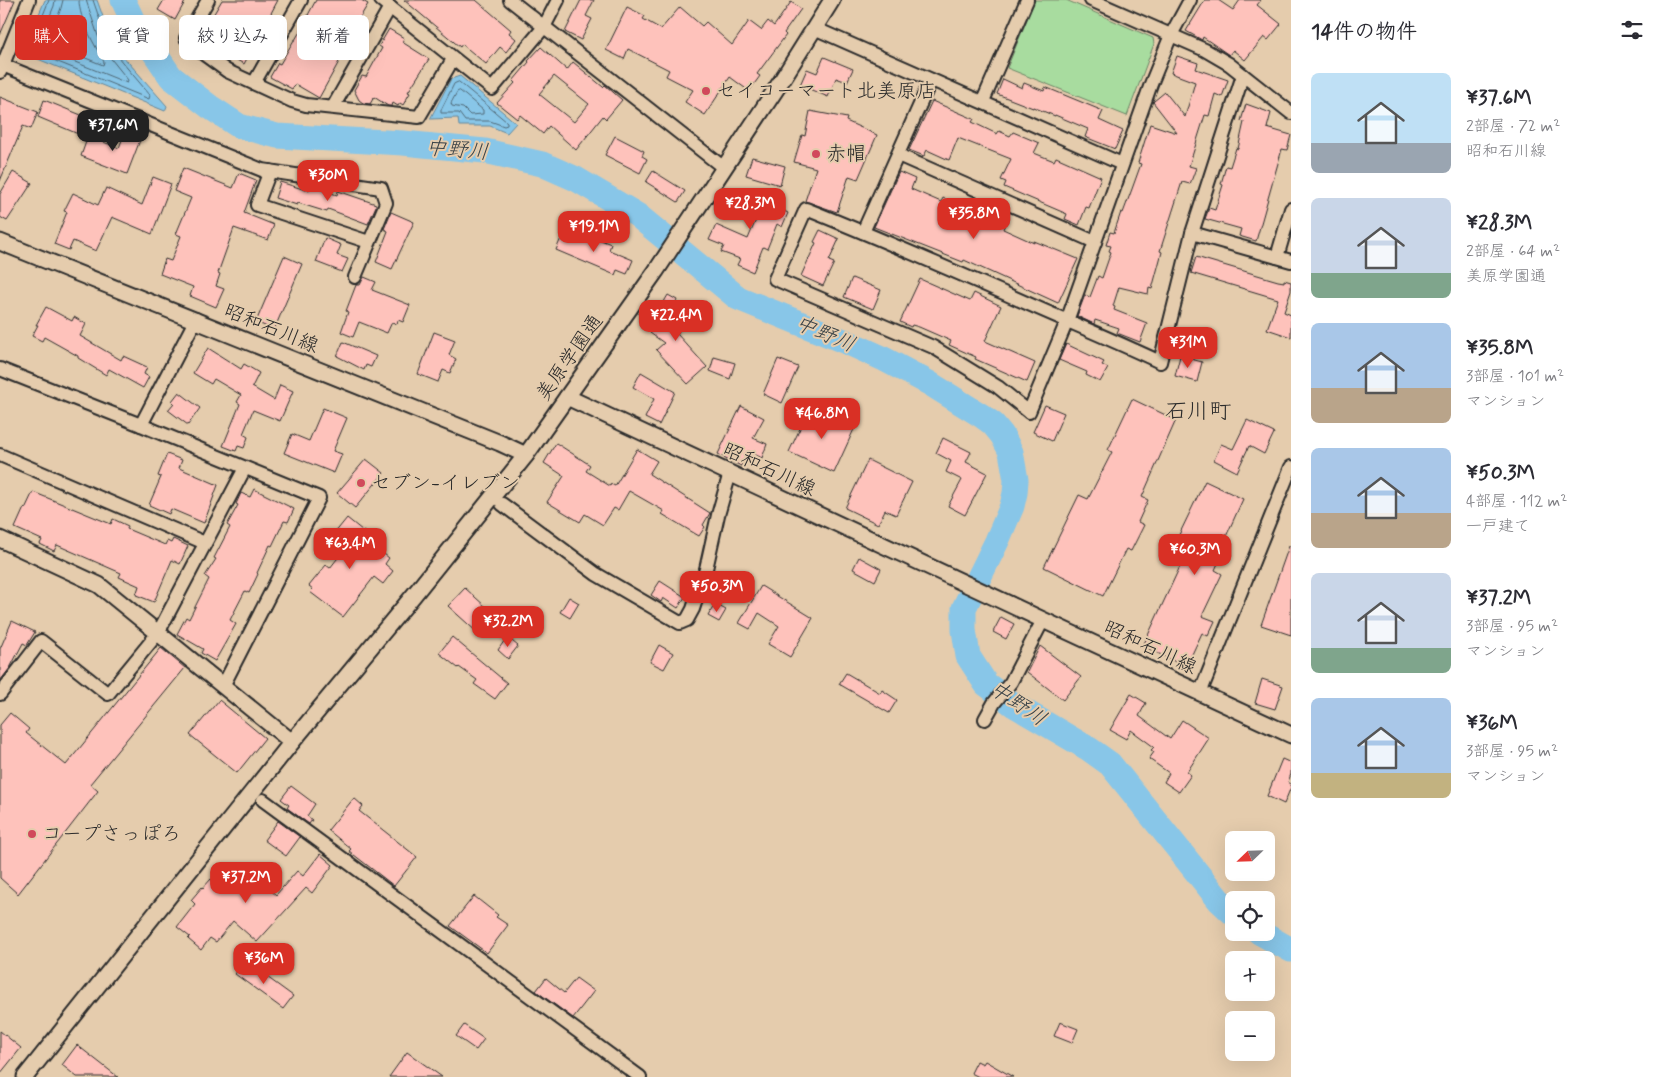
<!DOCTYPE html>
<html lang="ja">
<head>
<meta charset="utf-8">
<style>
  body { margin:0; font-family:Mynerve,"Klee One",sans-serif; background:#f2f2f3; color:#2b2b33; height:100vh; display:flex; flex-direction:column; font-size:19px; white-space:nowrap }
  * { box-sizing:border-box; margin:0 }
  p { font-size:16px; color:#7c7c81 }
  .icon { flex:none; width:28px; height:28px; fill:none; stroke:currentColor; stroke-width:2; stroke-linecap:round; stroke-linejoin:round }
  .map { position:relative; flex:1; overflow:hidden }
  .side { display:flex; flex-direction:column; background:#fff; width:375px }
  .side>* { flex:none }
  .banner { position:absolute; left:15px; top:15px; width:475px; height:45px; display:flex; gap:10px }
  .needle { width:32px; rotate:247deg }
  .controls { position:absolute; left:1225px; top:831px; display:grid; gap:10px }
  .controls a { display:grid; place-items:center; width:50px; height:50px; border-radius:8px; background:#fff; box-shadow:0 5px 20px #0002; font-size:25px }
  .price { position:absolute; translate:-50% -42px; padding:0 11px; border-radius:10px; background:#d93025; color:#fff; font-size:16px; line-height:32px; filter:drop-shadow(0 1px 2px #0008) }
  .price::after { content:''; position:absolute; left:50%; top:30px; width:15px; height:11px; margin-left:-8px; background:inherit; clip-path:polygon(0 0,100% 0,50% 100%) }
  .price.current { background:#222; color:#fff }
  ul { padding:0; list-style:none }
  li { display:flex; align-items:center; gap:15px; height:125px; padding:0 20px }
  li span { display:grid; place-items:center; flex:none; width:140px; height:100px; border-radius:8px; color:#555 }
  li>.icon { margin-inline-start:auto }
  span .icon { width:60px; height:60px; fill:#fffc; stroke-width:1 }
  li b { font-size:21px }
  h2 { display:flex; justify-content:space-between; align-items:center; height:60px; padding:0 20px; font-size:21px }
  .pill { padding:0 18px; border-radius:8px; background:#fff; box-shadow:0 5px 20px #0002; font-size:18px; line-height:45px }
  .pill.current { background:#d93025; color:#fff }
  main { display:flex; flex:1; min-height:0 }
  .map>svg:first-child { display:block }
  .green { fill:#a8dc9f; stroke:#6a8465 }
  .water { fill:#88c6e8; stroke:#63889c }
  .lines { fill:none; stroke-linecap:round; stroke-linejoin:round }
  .shore { stroke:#506977; stroke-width:1 }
  .river { stroke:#88c6e8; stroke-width:25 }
  .building { fill:#fec2bb; stroke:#2b2b2b; fill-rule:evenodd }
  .minor-casing { stroke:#2b2b2b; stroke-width:16 }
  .tertiary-casing { stroke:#2b2b2b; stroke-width:19 }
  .minor { stroke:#e5ccad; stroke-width:12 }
  .tertiary { stroke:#e5ccad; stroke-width:15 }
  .poi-dot { fill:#d1495b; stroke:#e5ccad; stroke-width:2 }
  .labels { text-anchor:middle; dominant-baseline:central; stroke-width:4; stroke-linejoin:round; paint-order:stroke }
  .poi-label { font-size:20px; fill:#2b2b2b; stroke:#e5ccad; text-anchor:start }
  .street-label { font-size:20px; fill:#2b2b2b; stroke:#e5ccad }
  .water-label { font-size:21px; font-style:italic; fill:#394247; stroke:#e5ccad }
  .quarter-label { font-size:22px; fill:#2b2b2b; stroke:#e5ccad }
</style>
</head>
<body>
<main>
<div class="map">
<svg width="1291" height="1077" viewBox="0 0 1291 1077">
  <rect width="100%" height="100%" fill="#e5ccad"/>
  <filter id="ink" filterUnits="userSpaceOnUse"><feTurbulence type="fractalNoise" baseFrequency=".02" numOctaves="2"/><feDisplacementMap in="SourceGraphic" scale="10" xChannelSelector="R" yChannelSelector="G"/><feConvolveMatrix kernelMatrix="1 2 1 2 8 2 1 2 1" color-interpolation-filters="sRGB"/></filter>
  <g filter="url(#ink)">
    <path class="green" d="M1035,0H1066L1153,38L1154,44L1127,116L1007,68Z"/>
    <g class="water">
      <path d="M45,0H97L108,31L121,54L167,106L165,111L28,55L24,49Z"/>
      <path d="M460,76L516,123L507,133L490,126H459L458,118L430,119L451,79Z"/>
    </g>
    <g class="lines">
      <g class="shore">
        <path d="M49,0L30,48L31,51L149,99L150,95L117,56L104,32L93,0"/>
        <path d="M55,0L54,6L38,45V47L127,83L128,80L112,60L98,36L86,0"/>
        <path d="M63,0L61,8L48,43L103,65L104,62C95,45 79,20 79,0"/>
        <path d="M459,82L507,122V125L504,126L490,121H465L459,113H441V110L454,84Z"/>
        <path d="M460,91L483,110V114L470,115L463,108L452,106L451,103L457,92Z"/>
      </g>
      <g class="river">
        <path d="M123,0L133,21L171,77L210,107L239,126L277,136L403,143L485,151L542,164L576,179L637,215L738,298L851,344L882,358L929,383L982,416L993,424L1002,435L1011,452L1016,480L1015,493L1012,506L997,541L964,608V630L968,656L986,684L1014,705L1089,749L1110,764L1219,900L1234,914"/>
        <path d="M1259,932L1291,950"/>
      </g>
    </g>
    <g class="building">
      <path d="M0,0H15L0,35Z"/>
      <path d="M164,0H186L175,20L158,10Z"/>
      <path d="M222,0H278L244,64L199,39Z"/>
      <path d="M316,0H361L368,4L349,36L352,38L319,98L295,84L292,89L270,77L278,63L280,64L294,40H295L309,16L308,15Z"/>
      <path d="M404,0H476L511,30L509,33L516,39L506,52L500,47L486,64L462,44L460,47Z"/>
      <path d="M581,0H594L586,16L592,19L581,40L565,32Z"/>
      <path d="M1205,0H1218L1233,10L1240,0H1261L1257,5L1281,24L1268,40L1264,37L1245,60L1233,50L1229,55L1203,37L1202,40L1186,31Z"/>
      <path d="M791,2L801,9L784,33L786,35L757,74L760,76L749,91L730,77L705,115L685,102L693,90L666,76L669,70L628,49L624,59L606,50L627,7L645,16L643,19L661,29L680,7L702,26L706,22L732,45L749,21L761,30L768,21L774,26Z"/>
      <path d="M389,29L404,38L402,42L429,59L408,92L410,93L403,105L400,103L398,106L393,103L392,106H388L374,97L370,104L363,103L359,100L354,90L362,76L366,77L382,48L379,46Z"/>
      <path d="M541,47L567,70L573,62L603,87L605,85L622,100L606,119L603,116L576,150L549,126L543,134L520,115L517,119L497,103L515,83L513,81L529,62L528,61ZM554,76L589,104L574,122L539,94Z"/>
      <path d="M1177,56L1198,63L1196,69L1228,80L1222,97L1215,94L1209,116L1205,115L1189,166L1196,168L1190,184L1182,182L1160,251L1162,252L1152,289L1149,288L1148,294L1119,287L1113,306L1115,307L1114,310L1147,323L1140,342L1117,333L1119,328L1095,320L1094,324L1077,316L1085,295L1090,297L1098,276L1102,278L1111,252L1109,251L1111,246L1106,245L1110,232L1114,233L1121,212L1123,213L1132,189L1141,164L1138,163L1150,124L1177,133L1153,102L1154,101L1165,92L1185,117L1195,82L1171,73Z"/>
      <path d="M824,57L853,69L847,82L836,78L828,97L800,85L807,69L817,73Z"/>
      <path d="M1003,79L1022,88L1024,83L1044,91L1045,87L1103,111L1099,120L1123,131L1115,149L1085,137L1088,129L1055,115V116L1033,107V108L997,94Z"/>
      <path d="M0,97L38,112L31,129L23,126L0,181Z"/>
      <path d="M44,100L91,119L83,136L38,117Z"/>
      <path d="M932,101L974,119L972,122L997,134L999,131L1010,136L1013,132L1039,143L1034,153L1054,161L1056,157L1101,177L1089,208L1086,207L1079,225L1065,219L1067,214L1004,187L1006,182L1001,180L1011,159L958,138L949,160L927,150L924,156L909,150Z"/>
      <path d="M1246,104L1271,113L1267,128L1291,135L1287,150L1282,149L1256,241L1239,236L1241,229L1205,219L1209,208L1215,210L1223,185L1221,184L1226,166L1230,167L1236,148L1238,149L1244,122L1241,121Z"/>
      <path d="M810,111L847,118L846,121L877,135L858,179L849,176L837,212L805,201L816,168L794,162L802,135L805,136Z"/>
      <path d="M126,129L142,135L127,174L81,156L88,136L119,148Z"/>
      <path d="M615,136L644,151L642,156L647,159L640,173L605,155Z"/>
      <path d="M752,157L785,166L780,185L746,175Z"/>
      <path d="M183,168L233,188L239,173L256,180L244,213L274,225L268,240L234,228L218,273L220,274L216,286L224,289L216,307L190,296L193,287L160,274L165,259L171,261L181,236L176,234L191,198L174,191Z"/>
      <path d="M653,171L685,191L678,202L646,182Z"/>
      <path d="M13,172L32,183L7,221L0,217V194Z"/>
      <path d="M899,172L915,179L911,189L941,202L943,198L988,220L991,215L1006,222L1003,229L1034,243V241L1078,259L1058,303L964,260L963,262L874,227Z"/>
      <path d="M153,177L171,184L152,234L112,217L96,251L73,241L69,250L54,244L67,212L64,211L73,193L98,205L106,188L142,205Z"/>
      <path d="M280,182L309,191L311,186L337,195L338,191L376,204V206L368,224L328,209L327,212L298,203L297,205L275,198Z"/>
      <path d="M742,190L788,213L782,227L777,224L767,249L763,247L753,272L737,265L740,259L721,252L724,246L709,240L716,225L748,239L758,215L728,202L733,191L741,194Z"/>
      <path d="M391,212L414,222L392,269L376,262L388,231L384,229Z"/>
      <path d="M820,230L839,239L829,261L834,263L823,286L801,276L816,243L814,242Z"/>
      <path d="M564,231L583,239L585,234L611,244L609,250L633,260L627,274L617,270L615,275L556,250Z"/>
      <path d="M325,238L341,245L337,255L348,259L342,272L316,262Z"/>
      <path d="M284,256L302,264L274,330L256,322Z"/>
      <path d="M1196,257L1278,281L1284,282V280L1291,282V291L1284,312L1291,315V337L1267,329L1278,299L1191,273Z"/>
      <path d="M364,277L376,282L372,290L410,305L403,322L398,320L397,324L392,322L387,333L359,322L353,337L341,332L348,312L346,311L356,285H360Z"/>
      <path d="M852,278L881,290L873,309L844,297Z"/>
      <path d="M920,279L970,301L974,293L1001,306L985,341L1035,363L1027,382L975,359L976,357L949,345L951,341L919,327L912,325L911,327L900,322Z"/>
      <path d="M668,295L677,300L673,308L687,316L677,334L707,367L688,384L656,350L664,343L650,333L659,320L655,317Z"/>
      <path d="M46,307L72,321L74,317L86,324L80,336L121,360L123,356L147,367L144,374L149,377L143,388L109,369L106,375L78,358V356L44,337L42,341L32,336L38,325H36Z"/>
      <path d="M434,332L455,340L449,355L456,359L450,373L443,370L438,382L418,374Z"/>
      <path d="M343,342L376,356L371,367L366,365L364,370L337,356Z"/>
      <path d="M1066,344L1104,362L1102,365L1108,368L1100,382L1086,375L1087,372L1059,360Z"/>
      <path d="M208,348L241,369L244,364L259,373L252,387L274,400L280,385L293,391L280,421L253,410L243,434L248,437L244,448L238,446L236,451L223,446L240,404L237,402L241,395L214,379L211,384L193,373Z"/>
      <path d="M1180,356L1202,362L1197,382L1175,376Z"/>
      <path d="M714,357L735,363L730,379L710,371Z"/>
      <path d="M778,359L798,367L782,403L763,394Z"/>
      <path d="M641,372L675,392L659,425L645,418L654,399L633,387Z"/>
      <path d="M179,392L200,408L188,425L168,410L174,403L172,401Z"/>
      <path d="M1132,399L1176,420L1142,497L1148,500L1138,522L1144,525L1131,551L1126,549L1103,596L1044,567L1079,495L1088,499L1112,452L1108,450Z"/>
      <path d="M1045,405L1064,413L1052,441L1033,432Z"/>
      <path d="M741,406L764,418L753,438L767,444L762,458L748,451L741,466L718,454Z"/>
      <path d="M810,407L855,427L834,473L789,452Z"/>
      <path d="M323,408L347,418L333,451L342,454L334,473L284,453L292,434L309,441Z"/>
      <path d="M1247,420L1274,433L1264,454L1249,446L1237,472L1214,460L1221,444L1233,449Z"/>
      <path d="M943,438L971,452L966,462L987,473L965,515L948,506L962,480L946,472L951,461L936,453Z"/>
      <path d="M556,443L590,465L586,471L610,486L611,484L615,486L637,449L657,461L649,474L710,513L703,525L705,527L699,536L662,514L664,511L629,491L618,510L614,508L603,525L585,514L580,522L547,502L564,476L544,463Z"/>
      <path d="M167,454L182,460L179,468L218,485L204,523L171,509L169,514L149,505L161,477L158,476Z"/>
      <path d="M366,459L384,473L355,508L337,493Z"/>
      <path d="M868,460L912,482L896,515L885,510L878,524L845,508Z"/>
      <path d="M1205,481L1243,499L1224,541L1227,543L1215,570L1222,574L1202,616L1215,621L1208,636L1202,633L1186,667L1143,646L1190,545L1177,539Z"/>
      <path d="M254,489L294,509L288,522L284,521L272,546L270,545L257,573L258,574L249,593L245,591L230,620L236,624L215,661L201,653L203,649L177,634L186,617L189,619L209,579L205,576L216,559L214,558L230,527L227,525L238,505L236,504L241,493L250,497Z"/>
      <path d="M33,492L111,524L113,519L128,526L127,529L165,545L167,541L171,543L173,539L188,546L180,564L172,560L154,602L136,595L139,586L119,577L121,573L57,545L54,551L40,544L42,540L15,528L24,508L25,509Z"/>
      <path d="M347,518L368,535L365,539L389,558L385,564L393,571L383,584L374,577L343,617L310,592L313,589L309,586L326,565L330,568L344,550L330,539Z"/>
      <path d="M1289,546H1291V635L1261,625Z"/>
      <path d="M859,557L881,569L875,581L853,569Z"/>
      <path d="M660,581L685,597L678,608L663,598L661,602L651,595Z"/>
      <path d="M761,586L813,618L790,657L768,644L779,626L759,613L750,629L739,623Z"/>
      <path d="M465,588L506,625L499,634L487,623L478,633L448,606Z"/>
      <path d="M569,597L579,603L570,618L560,612Z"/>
      <path d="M715,604L726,610L719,622L708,616Z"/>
      <path d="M1001,617L1014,624L1006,639L993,632Z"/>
      <path d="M12,621L35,632L27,645L23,643L10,668L0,681V649Z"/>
      <path d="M452,637L507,683L495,699L474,684L477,680L459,667L458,668L439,653Z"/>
      <path d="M507,637L518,646L508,659L498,650Z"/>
      <path d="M659,645L673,653L664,669L650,662Z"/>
      <path d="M1040,646L1081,677L1063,700L1027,672Z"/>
      <path d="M161,648L185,668L90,784L98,791L18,894L0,878V725L10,713L29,729L26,733L66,765Z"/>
      <path d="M846,673L880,693L882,690L897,700L889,713L839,684Z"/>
      <path d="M1262,679L1283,686L1275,709L1255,703Z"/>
      <path d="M1131,694L1146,703L1139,716L1170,739L1182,720L1209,738L1187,772L1191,775L1179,792L1164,782L1169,773L1149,759L1154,752L1151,750L1154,747L1131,730L1126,739L1110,730Z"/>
      <path d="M219,700L265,738L237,773L190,735Z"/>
      <path d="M1282,759L1291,763V774L1288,782L1291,784V787L1284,804L1267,796Z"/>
      <path d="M291,786L315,804L307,816L312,820L309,824L287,808L289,805L281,799Z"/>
      <path d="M354,798L363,806L359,811L417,857L394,886L349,851L351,849L328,830Z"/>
      <path d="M278,821L300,837L286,856L264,840Z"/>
      <path d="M320,854L333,865L312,893L306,888L257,942L233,921L216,942L210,938L201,950L188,939L190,937L177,927L195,904L191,900L202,887L203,888L211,879L220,887L240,864L276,895L297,871L303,876Z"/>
      <path d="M474,896L498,915L496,917L508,925L487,953L450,926Z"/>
      <path d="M245,961L293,996L283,1009L235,974Z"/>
      <path d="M546,978L564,993L576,978L594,991L573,1018L536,991Z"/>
      <path d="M1060,1022L1078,1029L1072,1043L1054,1036Z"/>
      <path d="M464,1025L484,1039L476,1050L456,1036Z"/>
      <path d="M0,1031L21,1048L0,1074Z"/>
      <path d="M77,1045L118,1077H77L62,1065Z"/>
      <path d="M407,1052L442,1077H389Z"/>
      <path d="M977,1061L983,1064L985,1061L1013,1077H979L971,1073Z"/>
    </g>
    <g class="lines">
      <defs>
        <g id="minor">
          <path d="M208,0L186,38L205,55L227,71L292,101L306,105L419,117L453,59"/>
          <path d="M381,0L492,89L544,27L558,0"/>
          <path d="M510,0L724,168"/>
          <path d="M1091,0L1205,50L1229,64L1291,113"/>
          <path d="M1190,0L1171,35L1151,84L1067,321L1029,412L998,387L933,347L775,279L806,209C874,236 940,265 1006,294C1057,317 1109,338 1160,362L1192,233L1243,75"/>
          <path d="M814,28L1122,164"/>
          <path d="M0,64L262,170L381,188L386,203L355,277"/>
          <path d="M0,72L29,0"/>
          <path d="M254,83L301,0"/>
          <path d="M983,101L1027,0"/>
          <path d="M333,107L390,7"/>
          <path d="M898,155L1095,242"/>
          <path d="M270,171L257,205L369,242"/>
          <path d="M863,232L931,80"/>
          <path d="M1192,233L1291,261"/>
          <path d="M1277,257L1291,209"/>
          <path d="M196,319L141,425L319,498L223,686"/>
          <path d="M0,369L141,425"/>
          <path d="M0,455L205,543"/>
          <path d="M502,504L596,574L680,623L687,620L693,609L706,569L718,515L730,473"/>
          <path d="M1203,686L1291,467"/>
          <path d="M0,694L41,641L108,694L158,633L245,468"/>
          <path d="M985,719L994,703L1011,682L1043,620"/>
          <path d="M263,800L640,1077"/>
        </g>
        <g id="tertiary">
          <path d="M0,242L500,443L526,455"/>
          <path d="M567,397L1043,620L1291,735"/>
          <path d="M0,539L99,585L292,742"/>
          <path d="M25,1077L292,742L413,596L526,455L656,271L780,83L832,0"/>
        </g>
      </defs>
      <use href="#minor" class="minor-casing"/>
      <use href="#tertiary" class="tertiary-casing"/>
      <use href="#minor" class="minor"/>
      <use href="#tertiary" class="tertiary"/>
    </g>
  </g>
  <g class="poi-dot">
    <circle cx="706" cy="91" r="5"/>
    <circle cx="816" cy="154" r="5"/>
    <circle cx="361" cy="483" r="5"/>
    <circle cx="32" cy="834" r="5"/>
  </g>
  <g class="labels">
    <g class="poi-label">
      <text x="716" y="91">セイコーマート北美原店</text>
      <text x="826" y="154">赤帽</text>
      <text x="371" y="483">セブン-イレブン</text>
      <text x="42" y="834">コープさっぽろ</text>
    </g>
    <g class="street-label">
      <text transform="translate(271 329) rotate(22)">昭和石川線</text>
      <text transform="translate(570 358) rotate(-55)">美原学園通</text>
      <text transform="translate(769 470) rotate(25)">昭和石川線</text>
      <text transform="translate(1150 648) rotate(25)">昭和石川線</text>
    </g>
    <g class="water-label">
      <text transform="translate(457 150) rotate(5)">中野川</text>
      <text transform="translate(825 334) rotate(23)">中野川</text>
      <text transform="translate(1018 704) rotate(34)">中野川</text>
    </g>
    <g class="quarter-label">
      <text x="1198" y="412">石川町</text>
    </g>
  </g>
</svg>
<div class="controls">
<a><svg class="needle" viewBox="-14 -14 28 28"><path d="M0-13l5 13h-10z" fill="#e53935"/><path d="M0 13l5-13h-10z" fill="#7c7c81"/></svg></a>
<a><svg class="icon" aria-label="locate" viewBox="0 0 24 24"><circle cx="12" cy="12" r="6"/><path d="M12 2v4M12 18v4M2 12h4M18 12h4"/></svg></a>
<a>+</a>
<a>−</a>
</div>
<b class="price current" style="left:113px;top:152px">¥37.6M</b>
<b class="price" style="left:328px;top:202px">¥30M</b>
<b class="price" style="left:750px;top:230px">¥28.3M</b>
<b class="price" style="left:974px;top:240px">¥35.8M</b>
<b class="price" style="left:594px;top:253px">¥19.1M</b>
<b class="price" style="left:676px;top:342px">¥22.4M</b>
<b class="price" style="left:1188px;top:369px">¥31M</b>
<b class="price" style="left:822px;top:440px">¥46.8M</b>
<b class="price" style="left:350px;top:570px">¥63.4M</b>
<b class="price" style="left:1195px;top:576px">¥60.3M</b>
<b class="price" style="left:717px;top:613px">¥50.3M</b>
<b class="price" style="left:508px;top:648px">¥32.2M</b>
<b class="price" style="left:246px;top:904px">¥37.2M</b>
<b class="price" style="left:264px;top:985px">¥36M</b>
<div class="banner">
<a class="pill current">購入</a>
<a class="pill">賃貸</a>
<a class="pill">絞り込み</a>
<a class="pill">新着</a>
</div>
</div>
<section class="side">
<h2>14件の物件<svg class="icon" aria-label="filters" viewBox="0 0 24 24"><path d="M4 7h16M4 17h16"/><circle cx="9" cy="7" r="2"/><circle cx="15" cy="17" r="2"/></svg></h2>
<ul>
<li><span style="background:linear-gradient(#bfe0f5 70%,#9aa5b1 0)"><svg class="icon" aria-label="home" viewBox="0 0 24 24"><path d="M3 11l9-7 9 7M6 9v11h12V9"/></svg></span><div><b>¥37.6M</b><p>2部屋 · 72 m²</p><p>昭和石川線</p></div></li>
<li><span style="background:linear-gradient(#c9d6e8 75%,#7fa58c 0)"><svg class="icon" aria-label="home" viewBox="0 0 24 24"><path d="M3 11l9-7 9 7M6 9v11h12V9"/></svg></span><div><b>¥28.3M</b><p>2部屋 · 64 m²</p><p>美原学園通</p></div></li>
<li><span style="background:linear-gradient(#a9c7e8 65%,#b9a48a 0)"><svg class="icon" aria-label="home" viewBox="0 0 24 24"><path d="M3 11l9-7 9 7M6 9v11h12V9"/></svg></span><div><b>¥35.8M</b><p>3部屋 · 101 m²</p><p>マンション</p></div></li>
<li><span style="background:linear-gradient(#a9c7e8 65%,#b9a48a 0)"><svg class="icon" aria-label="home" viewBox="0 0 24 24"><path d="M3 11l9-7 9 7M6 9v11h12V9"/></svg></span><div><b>¥50.3M</b><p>4部屋 · 112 m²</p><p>一戸建て</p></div></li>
<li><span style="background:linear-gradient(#c9d6e8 75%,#7fa58c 0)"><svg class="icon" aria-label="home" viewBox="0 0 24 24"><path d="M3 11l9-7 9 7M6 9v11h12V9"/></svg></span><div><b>¥37.2M</b><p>3部屋 · 95 m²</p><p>マンション</p></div></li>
<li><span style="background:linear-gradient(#a9c7e8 75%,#c2b280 0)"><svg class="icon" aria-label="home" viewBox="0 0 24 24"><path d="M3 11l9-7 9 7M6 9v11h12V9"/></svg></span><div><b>¥36M</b><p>3部屋 · 95 m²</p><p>マンション</p></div></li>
</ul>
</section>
</main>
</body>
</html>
